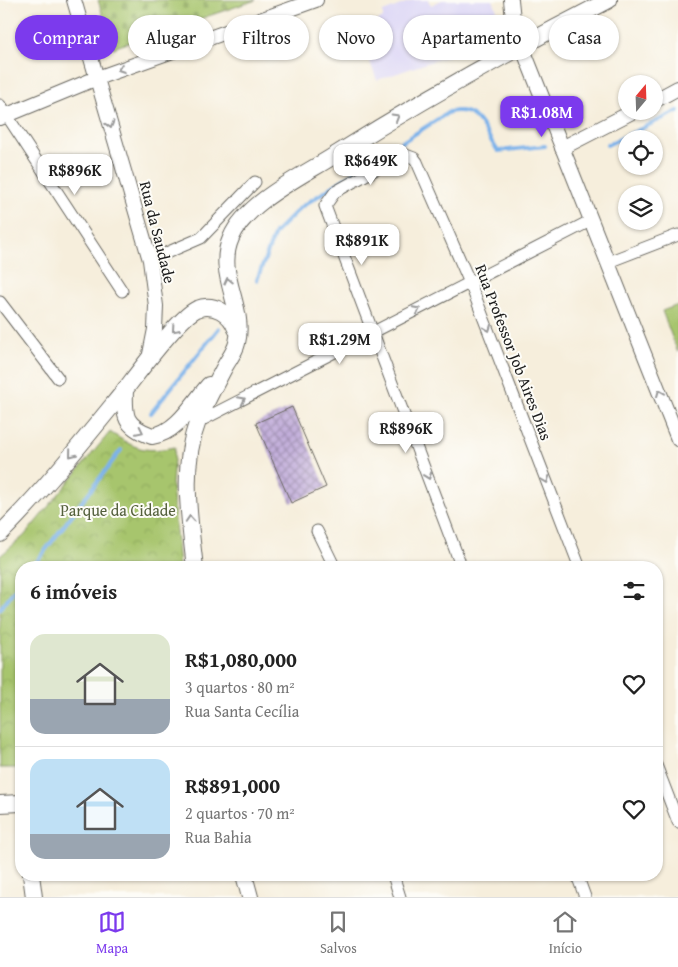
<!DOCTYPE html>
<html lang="pt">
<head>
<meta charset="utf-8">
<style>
  body { margin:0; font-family:"Gentium Book Plus",serif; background:#f6f6f6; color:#222; height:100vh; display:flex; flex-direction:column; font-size:19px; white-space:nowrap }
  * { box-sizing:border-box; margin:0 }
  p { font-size:16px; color:#767676 }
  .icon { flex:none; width:28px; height:28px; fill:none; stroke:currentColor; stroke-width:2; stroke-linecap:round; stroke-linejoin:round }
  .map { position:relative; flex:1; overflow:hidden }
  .panel { position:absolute; left:15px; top:561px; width:648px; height:320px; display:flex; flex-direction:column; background:#fff; border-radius:20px; box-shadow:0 1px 4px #0004 }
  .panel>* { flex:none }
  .guide { position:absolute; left:15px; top:15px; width:649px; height:45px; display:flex; gap:10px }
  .needle { width:32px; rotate:19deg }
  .fabs { position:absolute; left:618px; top:75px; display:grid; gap:10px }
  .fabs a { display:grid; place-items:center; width:45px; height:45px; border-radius:50%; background:#fff; box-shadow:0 1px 4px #0004; font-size:25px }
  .price { position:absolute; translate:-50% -42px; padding:0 11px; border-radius:10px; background:#fff; color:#222; font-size:16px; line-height:32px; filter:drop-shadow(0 1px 2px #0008) }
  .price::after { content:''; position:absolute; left:50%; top:30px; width:15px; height:11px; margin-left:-8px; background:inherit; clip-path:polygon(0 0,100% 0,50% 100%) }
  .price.selected { background:#7c3aed; color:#fff }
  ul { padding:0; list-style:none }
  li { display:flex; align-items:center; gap:15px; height:125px; padding:0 15px }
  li+li { border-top:1px solid #e0e0e0 }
  li span { display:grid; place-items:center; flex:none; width:140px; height:100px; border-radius:15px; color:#555 }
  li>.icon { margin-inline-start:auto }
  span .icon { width:60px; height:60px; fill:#fffc; stroke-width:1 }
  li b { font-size:21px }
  h2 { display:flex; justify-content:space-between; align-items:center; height:60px; padding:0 15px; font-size:21px }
  .chip { padding:0 18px; border-radius:22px; background:#fff; box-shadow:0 1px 4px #0004; font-size:18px; line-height:45px }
  .chip.selected { background:#7c3aed; color:#fff }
  .dock { display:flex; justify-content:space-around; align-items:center; height:70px; border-top:1px solid #e0e0e0; background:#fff; font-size:14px; color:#767676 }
  .dock a { display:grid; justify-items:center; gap:2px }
  .dock .selected { color:#7c3aed }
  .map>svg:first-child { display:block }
  .built { fill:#dcd6f6 }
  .cemetery { fill:url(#cemetery-stones); stroke:#627044 }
  .park { fill:url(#park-crowns); stroke:#627044 }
  .pitch { fill:#a7c56d; stroke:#627044 }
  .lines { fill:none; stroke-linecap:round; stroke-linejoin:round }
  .stream { stroke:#7bb2ea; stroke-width:4 }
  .building { fill:url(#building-cross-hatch) }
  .minor-casing { stroke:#68665f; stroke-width:13 }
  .tertiary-casing { stroke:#68665f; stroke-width:16 }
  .secondary-casing { stroke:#68665f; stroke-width:18 }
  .minor { stroke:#fff; stroke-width:11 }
  .tertiary { stroke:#fff; stroke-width:14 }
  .secondary { stroke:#fff; stroke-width:16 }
  .oneway { stroke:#999 }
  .labels { text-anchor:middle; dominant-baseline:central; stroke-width:4; stroke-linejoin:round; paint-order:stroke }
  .street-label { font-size:16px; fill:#1c1c1c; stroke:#fdfcf7 }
  .park-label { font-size:16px; fill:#54603c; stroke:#fdfcf7 }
</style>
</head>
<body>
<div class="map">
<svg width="678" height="897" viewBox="0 0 678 897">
  <defs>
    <pattern id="cemetery-stones" width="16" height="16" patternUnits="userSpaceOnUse" patternTransform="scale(1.25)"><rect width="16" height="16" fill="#a7c56d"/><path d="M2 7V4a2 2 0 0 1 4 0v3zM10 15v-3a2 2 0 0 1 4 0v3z" fill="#8fa95e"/></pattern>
    <pattern id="park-crowns" width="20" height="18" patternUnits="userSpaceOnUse" patternTransform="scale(1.25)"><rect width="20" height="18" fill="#a7c56d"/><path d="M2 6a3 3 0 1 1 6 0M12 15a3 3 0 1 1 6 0" fill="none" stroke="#8fa95e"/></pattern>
    <pattern id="building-cross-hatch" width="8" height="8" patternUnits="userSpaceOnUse" patternTransform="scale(1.25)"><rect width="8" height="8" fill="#c0abd9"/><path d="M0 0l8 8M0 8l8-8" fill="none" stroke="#9b8aaf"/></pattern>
  </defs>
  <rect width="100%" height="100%" fill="#fdfcf7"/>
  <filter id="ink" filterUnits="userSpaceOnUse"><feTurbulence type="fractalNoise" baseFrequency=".02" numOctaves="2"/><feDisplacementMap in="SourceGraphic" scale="10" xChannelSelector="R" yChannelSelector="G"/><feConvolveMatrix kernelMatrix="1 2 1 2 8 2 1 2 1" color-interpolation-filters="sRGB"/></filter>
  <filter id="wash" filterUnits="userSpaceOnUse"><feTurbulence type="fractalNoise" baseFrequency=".0096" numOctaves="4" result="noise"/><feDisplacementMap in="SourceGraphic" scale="20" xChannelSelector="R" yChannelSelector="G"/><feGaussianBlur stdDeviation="1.12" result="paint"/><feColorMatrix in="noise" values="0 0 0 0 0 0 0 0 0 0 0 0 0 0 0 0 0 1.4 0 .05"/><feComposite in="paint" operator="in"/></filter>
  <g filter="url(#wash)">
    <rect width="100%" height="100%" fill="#f6eedc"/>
    <path class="built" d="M413,0H428L431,5L442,0H493L502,24L497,27L499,30L491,37L492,41L377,80L358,32L383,18V12Z"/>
    <path class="cemetery" d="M98,0H256L113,48Z"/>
    <path class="park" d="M110,432C136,449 143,453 175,447L172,484L179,567L21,568V768H0V556L24,536Z"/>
    <path class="pitch" d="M678,305V353L662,311Z"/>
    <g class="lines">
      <g class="stream">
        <path d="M607,145L678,111"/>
        <path d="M257,280L275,233L301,207L449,112C479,105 483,132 498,151L545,146"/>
        <path d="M151,413L219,328"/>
        <path d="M32,568L121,450"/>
        <path d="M0,609L21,581"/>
      </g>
    </g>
    <g id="blocks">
      <path class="building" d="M292,407L326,487L291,503L256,423Z"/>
    </g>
  </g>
  <g filter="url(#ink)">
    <use href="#blocks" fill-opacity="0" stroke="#68665f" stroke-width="1"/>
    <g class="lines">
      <defs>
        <g id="minor">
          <path d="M0,105L122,291"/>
          <path d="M150,260L201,238L255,182"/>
          <path d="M608,262L678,235"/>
          <path d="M0,302L58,378"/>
          <path d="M198,422L590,221"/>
          <path d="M317,531L335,568"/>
          <path d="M462,568L325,206L335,192L403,154L414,158L417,162L470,283L580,568"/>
          <path d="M656,765L678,822"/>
          <path d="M393,875L400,897"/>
          <path d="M577,875L585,897"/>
        </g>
        <g id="tertiary">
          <path d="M74,0L150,260L156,306L155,329L149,359"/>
          <path d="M511,0L513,19L519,39L678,439"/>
          <path d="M654,101L678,88"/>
          <path d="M0,118L97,78L316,0"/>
          <path d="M562,148L634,111"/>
        </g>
        <g id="secondary">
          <path d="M125,389C124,417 124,426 152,436C177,433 193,403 209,385"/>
          <path d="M0,534C45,489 84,440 124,391C138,373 179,317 197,309C214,302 231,314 236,329"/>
          <path d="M195,568C190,521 180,467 198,421C205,403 215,385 224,368C228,360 235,352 237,343C246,307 215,274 231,238C246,202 304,175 335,155C424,99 515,48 609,0"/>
          <path d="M0,804L21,803"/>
          <path d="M31,875L34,897"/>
          <path d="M244,875L250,897"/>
        </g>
      </defs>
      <use href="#minor" class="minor-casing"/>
      <use href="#tertiary" class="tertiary-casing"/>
      <use href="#secondary" class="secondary-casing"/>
      <use href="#minor" class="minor"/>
      <use href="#tertiary" class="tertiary"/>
      <use href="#secondary" class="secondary"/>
    </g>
    <defs><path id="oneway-chevron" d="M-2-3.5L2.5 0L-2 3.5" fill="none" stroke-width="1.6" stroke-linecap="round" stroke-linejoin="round" transform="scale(1.25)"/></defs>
    <g class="oneway">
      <use href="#oneway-chevron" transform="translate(121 69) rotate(160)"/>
      <use href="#oneway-chevron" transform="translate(396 117) rotate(-30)"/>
      <use href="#oneway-chevron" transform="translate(110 125) rotate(74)"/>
      <use href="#oneway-chevron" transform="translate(228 281) rotate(-103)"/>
      <use href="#oneway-chevron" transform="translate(417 310) rotate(-27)"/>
      <use href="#oneway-chevron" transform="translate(488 328) rotate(69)"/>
      <use href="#oneway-chevron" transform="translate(175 329) rotate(131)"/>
      <use href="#oneway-chevron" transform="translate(660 393) rotate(-112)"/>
      <use href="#oneway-chevron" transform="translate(242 400) rotate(-27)"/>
      <use href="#oneway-chevron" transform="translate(140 431) rotate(26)"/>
      <use href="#oneway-chevron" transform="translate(72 454) rotate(129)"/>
      <use href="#oneway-chevron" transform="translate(428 476) rotate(70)"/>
      <use href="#oneway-chevron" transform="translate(546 480) rotate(69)"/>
      <use href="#oneway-chevron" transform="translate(190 519) rotate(-94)"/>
    </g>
  </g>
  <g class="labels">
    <g class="street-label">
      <text transform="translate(158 232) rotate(76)">Rua da Saudade</text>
      <text transform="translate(514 352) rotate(69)">Rua Professor Job Aires Dias</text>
    </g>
    <g class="park-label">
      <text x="118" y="510">Parque da Cidade</text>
    </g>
  </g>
</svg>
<div class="fabs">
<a><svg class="needle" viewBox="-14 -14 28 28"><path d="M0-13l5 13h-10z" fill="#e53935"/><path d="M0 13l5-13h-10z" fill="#767676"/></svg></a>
<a><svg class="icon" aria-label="locate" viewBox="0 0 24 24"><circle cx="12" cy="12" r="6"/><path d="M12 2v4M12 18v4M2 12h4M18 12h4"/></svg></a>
<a><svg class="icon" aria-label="layers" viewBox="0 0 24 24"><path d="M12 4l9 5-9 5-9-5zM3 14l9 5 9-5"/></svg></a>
</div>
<b class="price selected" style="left:542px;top:138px">R$1.08M</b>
<b class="price" style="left:371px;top:186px">R$649K</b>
<b class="price" style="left:75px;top:196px">R$896K</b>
<b class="price" style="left:362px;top:266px">R$891K</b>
<b class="price" style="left:340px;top:365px">R$1.29M</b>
<b class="price" style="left:406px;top:454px">R$896K</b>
<div class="guide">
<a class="chip selected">Comprar</a>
<a class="chip">Alugar</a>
<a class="chip">Filtros</a>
<a class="chip">Novo</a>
<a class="chip">Apartamento</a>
<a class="chip">Casa</a>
</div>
<section class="panel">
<h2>6 imóveis<svg class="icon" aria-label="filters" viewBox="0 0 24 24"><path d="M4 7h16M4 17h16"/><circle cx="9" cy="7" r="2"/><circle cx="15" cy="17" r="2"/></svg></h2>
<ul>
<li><span style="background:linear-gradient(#dfe7d0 65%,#9aa5b1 0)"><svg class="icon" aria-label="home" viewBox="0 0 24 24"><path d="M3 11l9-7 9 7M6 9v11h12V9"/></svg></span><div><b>R$1,080,000</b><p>3 quartos · 80 m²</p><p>Rua Santa Cecília</p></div><svg class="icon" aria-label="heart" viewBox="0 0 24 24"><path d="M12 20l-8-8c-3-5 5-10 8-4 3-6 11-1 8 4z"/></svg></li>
<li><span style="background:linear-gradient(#bfe0f5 75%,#9aa5b1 0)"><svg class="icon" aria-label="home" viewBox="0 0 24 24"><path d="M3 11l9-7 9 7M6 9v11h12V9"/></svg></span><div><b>R$891,000</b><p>2 quartos · 70 m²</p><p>Rua Bahia</p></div><svg class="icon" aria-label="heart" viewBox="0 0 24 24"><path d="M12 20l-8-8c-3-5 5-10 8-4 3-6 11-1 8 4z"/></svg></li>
</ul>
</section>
</div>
<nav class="dock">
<a class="selected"><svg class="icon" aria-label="map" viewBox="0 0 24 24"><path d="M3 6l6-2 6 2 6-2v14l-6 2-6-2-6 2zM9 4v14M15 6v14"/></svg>Mapa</a>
<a><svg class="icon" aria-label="saved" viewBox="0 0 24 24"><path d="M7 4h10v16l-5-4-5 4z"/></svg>Salvos</a>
<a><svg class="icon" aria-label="home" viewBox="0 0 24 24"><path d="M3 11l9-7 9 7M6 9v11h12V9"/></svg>Início</a>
</nav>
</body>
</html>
